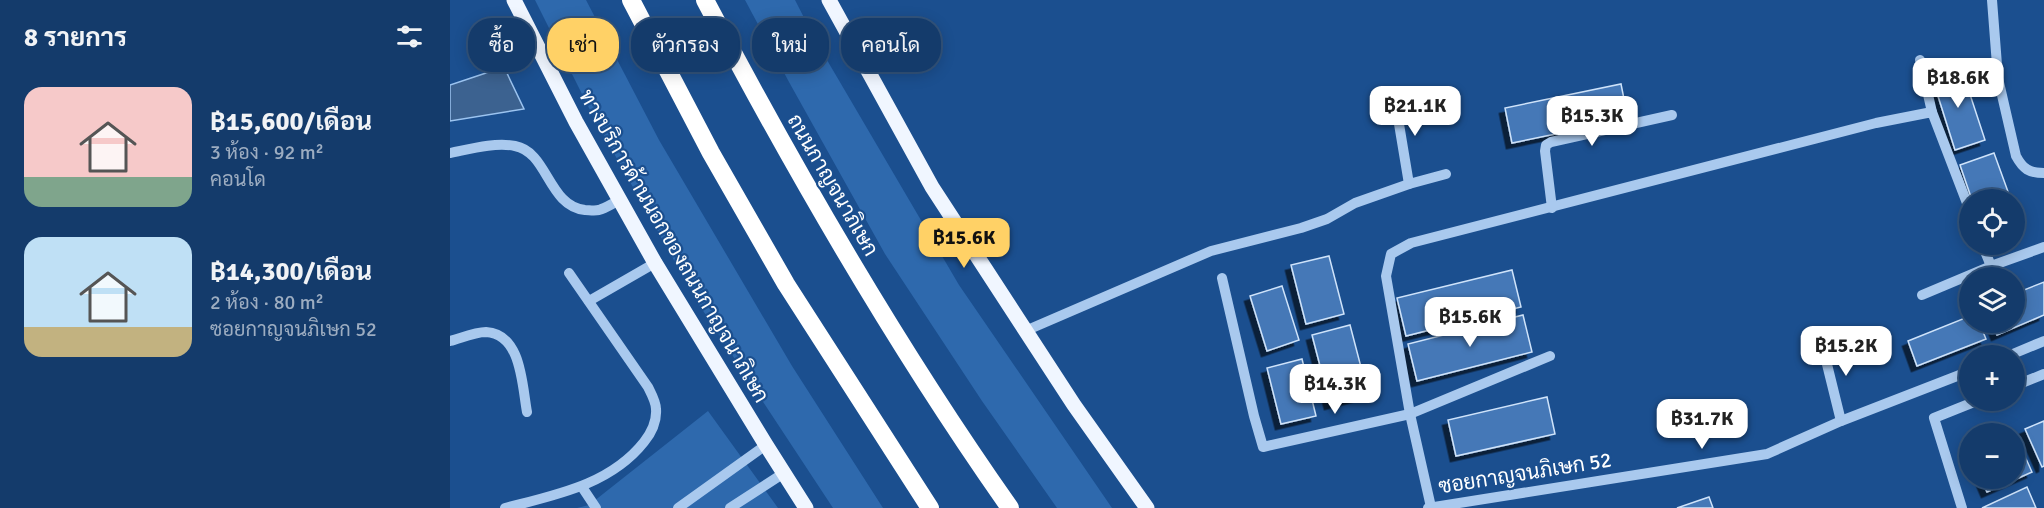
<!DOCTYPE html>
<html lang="th">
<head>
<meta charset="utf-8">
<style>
  body { margin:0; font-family:Signika,Sarabun,sans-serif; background:#214673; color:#f1f3f6; height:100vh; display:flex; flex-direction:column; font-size:22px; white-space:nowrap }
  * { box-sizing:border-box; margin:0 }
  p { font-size:20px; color:#9dadc1 }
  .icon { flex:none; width:33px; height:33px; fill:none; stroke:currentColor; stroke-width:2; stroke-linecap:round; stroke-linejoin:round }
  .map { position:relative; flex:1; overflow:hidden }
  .panel { display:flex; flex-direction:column; background:#143b6b; width:450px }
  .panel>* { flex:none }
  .top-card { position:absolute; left:18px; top:18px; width:570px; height:54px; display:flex; gap:12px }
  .tools { position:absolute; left:1509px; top:189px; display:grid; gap:12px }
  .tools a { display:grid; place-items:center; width:66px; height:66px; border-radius:50%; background:#143b6b; box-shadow:0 3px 15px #0003,0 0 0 2px #33557e; font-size:30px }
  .price { position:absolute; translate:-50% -51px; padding:0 14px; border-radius:12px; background:#fff; color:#222; font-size:20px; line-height:39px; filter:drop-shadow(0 2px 3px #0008) }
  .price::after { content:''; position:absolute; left:50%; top:36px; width:18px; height:14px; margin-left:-9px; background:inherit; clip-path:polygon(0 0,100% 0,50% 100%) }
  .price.on { background:#ffd166; color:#111 }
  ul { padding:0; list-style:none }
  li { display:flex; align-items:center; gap:18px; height:150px; padding:0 24px }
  li span { display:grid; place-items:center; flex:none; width:168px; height:120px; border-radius:18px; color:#555 }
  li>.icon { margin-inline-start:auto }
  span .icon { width:72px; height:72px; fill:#fffc; stroke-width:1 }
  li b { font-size:26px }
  h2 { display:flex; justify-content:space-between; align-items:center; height:72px; padding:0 24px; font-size:26px }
  .tag { padding:0 21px; border-radius:24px; background:#143b6b; box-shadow:0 3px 15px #0003,0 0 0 2px #33557e; font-size:21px; line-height:54px }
  .tag.on { background:#ffd166; color:#111 }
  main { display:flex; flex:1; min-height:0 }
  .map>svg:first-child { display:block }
  .green { fill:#2e69ad }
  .water { fill:#3c6290; stroke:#9cc4f0; stroke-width:1.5 }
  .building { fill:#4478b7; stroke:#cfe3fa; stroke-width:1.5; filter:url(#shadow) }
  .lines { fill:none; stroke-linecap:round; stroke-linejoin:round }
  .minor { stroke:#a9c9ee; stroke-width:10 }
  .major { stroke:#f0f6ff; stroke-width:15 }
  .highway { stroke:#fff; stroke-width:18 }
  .labels { text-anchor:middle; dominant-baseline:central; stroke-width:4.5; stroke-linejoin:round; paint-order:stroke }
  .street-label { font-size:21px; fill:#fff; stroke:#1b4f8f }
</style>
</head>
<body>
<main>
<section class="panel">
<h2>8 รายการ<svg class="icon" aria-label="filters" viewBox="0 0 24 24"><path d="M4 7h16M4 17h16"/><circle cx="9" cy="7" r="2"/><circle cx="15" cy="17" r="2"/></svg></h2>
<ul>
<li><span style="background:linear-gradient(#f6c9c9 75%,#7fa58c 0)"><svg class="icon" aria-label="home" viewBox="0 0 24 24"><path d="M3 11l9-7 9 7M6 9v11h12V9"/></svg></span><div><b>฿15,600/เดือน</b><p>3 ห้อง · 92 m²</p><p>คอนโด</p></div></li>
<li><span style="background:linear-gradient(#bfe0f5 75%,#c2b280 0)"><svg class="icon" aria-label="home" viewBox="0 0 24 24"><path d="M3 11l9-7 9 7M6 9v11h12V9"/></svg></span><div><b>฿14,300/เดือน</b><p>2 ห้อง · 80 m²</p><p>ซอยกาญจนภิเษก 52</p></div></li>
</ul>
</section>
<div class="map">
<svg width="1594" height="508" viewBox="0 0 1594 508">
  <defs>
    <filter id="shadow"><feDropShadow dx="-5.5" dy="5.5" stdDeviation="0" flood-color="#0009"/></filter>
  </defs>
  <rect width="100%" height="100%" fill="#1b4f8f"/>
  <g class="green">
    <path d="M85,0H136L209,140L342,366L433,508H383L248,303L143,116Z"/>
    <path d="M295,0H345L367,43L509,285L662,508H607L532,401L435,254L339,82Z"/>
    <path d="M258,411L328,508H127L139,505Z"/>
  </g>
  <path class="water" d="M54,67L74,109L0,121V85Z"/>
  <g class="building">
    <path d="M1511,67L1535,140L1505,150L1482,77Z"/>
    <path d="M1171,84L1178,119L1062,143L1055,108Z"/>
    <path d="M1544,153L1561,200H1522L1510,165Z"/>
    <path d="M1564,211L1572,231L1564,234Z"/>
    <path d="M879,256L894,314L856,324L841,265Z"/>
    <path d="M1062,270L1071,307L956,336L947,298Z"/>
    <path d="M1594,282V315L1547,335L1542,322H1564V294Z"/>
    <path d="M832,286L849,340L817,351L800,296Z"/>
    <path d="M1073,315L1082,352L967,381L958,344Z"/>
    <path d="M1520,316V322H1529L1536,339L1467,366L1458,341Z"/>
    <path d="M900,325L918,394L880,404L862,335Z"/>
    <path d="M852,359L866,416L831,424L817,368Z"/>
    <path d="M1097,397L1105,434L1006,456L998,420Z"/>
    <path d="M1594,421V466L1592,467L1575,429Z"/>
    <path d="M1565,434L1582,472L1537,492L1531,478H1564Z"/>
    <path d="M1577,487L1586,508H1532Z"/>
    <path d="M1259,497L1263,508H1227Z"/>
  </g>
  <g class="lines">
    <g class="minor">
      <path d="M1542,0L1548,78L1566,156C1573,169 1579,173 1594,173"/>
      <path d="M1470,60L1482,112"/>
      <path d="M944,94L959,184"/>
      <path d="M0,153C20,149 45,142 65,146C98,152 98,206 135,210C139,210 144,211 149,210C156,208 163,203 170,200"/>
      <path d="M1102,208L1095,151L1096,145L1101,142L1222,115"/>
      <path d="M1532,244L1541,266L1594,247"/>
      <path d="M772,278L804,416L813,447L960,414L1100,356"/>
      <path d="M1472,295L1541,266"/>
      <path d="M139,301L205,263"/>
      <path d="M575,331L761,251L851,228L877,219L905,203L959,184L996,174"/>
      <path d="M1371,340L1391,421"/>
      <path d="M0,341C11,338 25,332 36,332C72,334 72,386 77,412"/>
      <path d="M1558,356L1594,341"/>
      <path d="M1564,386L1594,374"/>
      <path d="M132,487L146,508"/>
      <path d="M981,507L960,414L936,276L941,254L961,243L1426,123L1482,112L1520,211"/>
      <path d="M55,508C105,495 160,485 194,442C202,432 207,422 206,409C206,402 201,393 198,387L119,273"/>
      <path d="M228,508L316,445"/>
      <path d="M280,508L334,473"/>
      <path d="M978,508L1317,454L1391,421L1520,371"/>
      <path d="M1512,508L1484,418L1529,400"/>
    </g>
    <g class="major">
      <path d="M64,0L126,122L205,263L316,445L356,508"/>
      <path d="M379,0L482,187L624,405L697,508"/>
    </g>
    <g class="highway">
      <path d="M181,0L261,153L336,284L480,508"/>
      <path d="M255,0C347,175 446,346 560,508"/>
    </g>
  </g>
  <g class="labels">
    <g class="street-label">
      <text transform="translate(383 185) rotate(60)">ถนนกาญจนาภิเษก</text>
      <text transform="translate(224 246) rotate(60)">ทางบริการด้านนอกของถนนกาญจนาภิเษก</text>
      <text transform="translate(1075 473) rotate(-9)">ซอยกาญจนภิเษก 52</text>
    </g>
  </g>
</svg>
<div class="tools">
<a><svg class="icon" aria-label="locate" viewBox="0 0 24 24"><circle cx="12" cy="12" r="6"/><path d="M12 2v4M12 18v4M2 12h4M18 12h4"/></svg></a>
<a><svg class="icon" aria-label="layers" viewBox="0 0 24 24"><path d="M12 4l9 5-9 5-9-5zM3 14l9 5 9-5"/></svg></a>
<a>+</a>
<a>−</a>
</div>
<b class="price" style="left:1508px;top:109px">฿18.6K</b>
<b class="price" style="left:965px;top:137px">฿21.1K</b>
<b class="price" style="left:1142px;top:147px">฿15.3K</b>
<b class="price on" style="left:514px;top:269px">฿15.6K</b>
<b class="price" style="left:1020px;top:348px">฿15.6K</b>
<b class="price" style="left:1396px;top:377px">฿15.2K</b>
<b class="price" style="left:885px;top:415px">฿14.3K</b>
<b class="price" style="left:1252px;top:450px">฿31.7K</b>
<div class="top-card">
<a class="tag">ซื้อ</a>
<a class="tag on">เช่า</a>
<a class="tag">ตัวกรอง</a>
<a class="tag">ใหม่</a>
<a class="tag">คอนโด</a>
</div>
</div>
</main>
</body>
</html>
